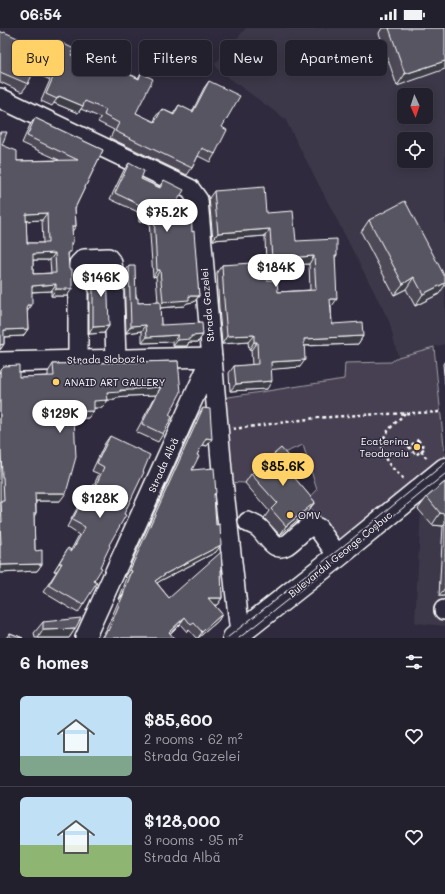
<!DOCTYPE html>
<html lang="en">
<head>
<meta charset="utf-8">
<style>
  body { margin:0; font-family:Mali,sans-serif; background:#2b2836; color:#f1f3f6; height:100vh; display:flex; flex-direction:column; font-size:15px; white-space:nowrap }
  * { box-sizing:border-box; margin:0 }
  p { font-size:13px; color:#a3a3aa }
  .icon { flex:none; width:22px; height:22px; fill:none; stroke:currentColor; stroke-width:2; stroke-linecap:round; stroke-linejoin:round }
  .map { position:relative; height:610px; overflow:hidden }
  .panel { display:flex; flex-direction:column; background:#23202e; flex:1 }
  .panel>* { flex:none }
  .banner { position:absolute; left:12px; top:12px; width:421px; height:36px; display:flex; gap:8px }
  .needle { width:26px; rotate:177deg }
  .buttons { position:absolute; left:397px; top:60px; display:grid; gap:8px }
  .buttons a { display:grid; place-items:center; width:36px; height:36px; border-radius:6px; background:#23202e; box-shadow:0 2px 10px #0003,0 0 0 1px #403e4a; font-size:20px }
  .price { position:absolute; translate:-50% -34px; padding:0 9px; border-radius:14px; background:#fff; color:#222; font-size:13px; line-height:26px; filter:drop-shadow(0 1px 2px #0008) }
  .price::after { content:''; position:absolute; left:50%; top:24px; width:12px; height:9px; margin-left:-6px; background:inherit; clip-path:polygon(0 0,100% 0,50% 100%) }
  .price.active { background:#ffd166; color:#111 }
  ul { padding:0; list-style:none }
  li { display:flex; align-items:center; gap:12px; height:100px; padding:0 20px }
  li+li { border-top:1px solid #403e4a }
  li span { display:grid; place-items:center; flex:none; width:112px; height:80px; border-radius:6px; color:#555 }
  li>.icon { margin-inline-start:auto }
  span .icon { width:48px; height:48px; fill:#fffc; stroke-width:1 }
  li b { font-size:17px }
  h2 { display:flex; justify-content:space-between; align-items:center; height:48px; padding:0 20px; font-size:17px }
  .chip { padding:0 14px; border-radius:6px; background:#23202e; box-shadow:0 2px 10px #0003,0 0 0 1px #403e4a; font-size:14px; line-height:36px }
  .chip.active { background:#ffd166; color:#111 }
  .status { display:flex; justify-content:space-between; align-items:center; height:28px; padding:0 20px; background:#23202e; direction:ltr }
  .status svg { height:11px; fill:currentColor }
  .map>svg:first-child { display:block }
  .built { fill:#3c3749; fill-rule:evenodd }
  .green { fill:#464152; stroke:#a2a0a8 }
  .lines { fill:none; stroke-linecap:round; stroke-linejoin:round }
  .minor-casing { stroke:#fff; stroke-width:22 }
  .major-casing { stroke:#fff; stroke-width:25 }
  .path { stroke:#fff; stroke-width:2.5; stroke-dasharray:3 3; stroke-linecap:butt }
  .minor { stroke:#2f2a3d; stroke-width:19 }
  .major { stroke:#2f2a3d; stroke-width:22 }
  .tram { stroke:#fff; stroke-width:1 }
  .wall { fill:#4d4956; stroke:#fff; fill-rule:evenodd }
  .shaded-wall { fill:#3e3c46; stroke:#fff }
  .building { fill:#595564; stroke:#fff; fill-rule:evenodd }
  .poi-dot { fill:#ffd166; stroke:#2f2a3d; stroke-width:1.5 }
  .labels { text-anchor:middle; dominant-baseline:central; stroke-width:3; stroke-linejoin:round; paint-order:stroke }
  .street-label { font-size:10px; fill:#fff; stroke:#2f2a3d }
  .poi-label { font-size:10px; fill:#fff; stroke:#2f2a3d; text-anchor:start }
</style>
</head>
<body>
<div class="status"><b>06:54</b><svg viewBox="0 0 49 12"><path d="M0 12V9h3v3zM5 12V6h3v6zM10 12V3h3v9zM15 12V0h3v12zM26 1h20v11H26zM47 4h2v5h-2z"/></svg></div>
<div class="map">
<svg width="445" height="610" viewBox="0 0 445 610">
  <rect width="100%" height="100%" fill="#2f2a3d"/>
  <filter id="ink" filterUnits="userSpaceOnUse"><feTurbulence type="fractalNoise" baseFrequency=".025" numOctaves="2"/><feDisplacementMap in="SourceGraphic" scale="8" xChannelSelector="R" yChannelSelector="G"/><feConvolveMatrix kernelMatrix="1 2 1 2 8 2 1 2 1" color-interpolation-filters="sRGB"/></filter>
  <g filter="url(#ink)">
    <g class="built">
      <path d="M246,0H445V316L398,329L389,293L285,91L218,42L215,36ZM404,67H426V89H404ZM404,111H426V133H404Z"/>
      <path d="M445,460V598L415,595L421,480Z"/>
    </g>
    <path class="green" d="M434,319L445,428L438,435L392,473L340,512L305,475L317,462L303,417L274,429L245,455L223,454L216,371L344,351L345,335L391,334L398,329Z"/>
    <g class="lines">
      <defs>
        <g id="minor">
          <path d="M0,70L190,161L198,172L223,454L240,605"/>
          <path d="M78,332V242L79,236L84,231L108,230L112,235L113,243L116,331"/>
          <path d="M0,334L212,329L85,610"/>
          <path d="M248,494C251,496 256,497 259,500C264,504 270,515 276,518C289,526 304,491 318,500L338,528"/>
          <path d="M444,582H445"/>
        </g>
        <path id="major" d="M234,610L338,528L445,441"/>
      </defs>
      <use href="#minor" class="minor-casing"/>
      <use href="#major" class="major-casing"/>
      <g class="path">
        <path d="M405,385C398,393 388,400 384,410C376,427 394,442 405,452"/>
        <path d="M233,401L316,390L360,387L441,384"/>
        <path d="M418,412L425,420L416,427L409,419Z"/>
        <path d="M421,423L428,432"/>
      </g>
      <use href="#minor" class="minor"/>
      <use href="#major" class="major"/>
      <g class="tram">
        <path d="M227,610L352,511L445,435"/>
        <path d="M239,610L341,530L445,446"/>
      </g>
    </g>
    <g class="wall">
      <path d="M382,0H445L397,58L379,5Z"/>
      <path d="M0,3L17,21L28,56L22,64L0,54Z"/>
      <path d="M60,14L71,27L106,42L110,37L138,50L141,45L136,85L154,94L156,88L162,81L173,86L179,77L192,84L204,60L209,53L222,99L215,126L210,134L198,128L192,140L187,147L110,110L114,102L98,94L101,90L81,81L78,85L54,75L52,78L41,73L50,52L42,48L55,22Z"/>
      <path d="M35,90L103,122L75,180L76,198L72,203L71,218L68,228L67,268H51V263L32,264L27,284L28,301L23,308L4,309V316L0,322V104L2,117L17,133L59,132L22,115L30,97ZM42,192L43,215H27L26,193ZM33,232H50L51,245L33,246Z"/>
      <path d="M129,135L141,151L159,159L164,152L176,175L192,204L199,268L194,274L187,275L184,278L160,280L161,297L203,307L198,314H189L187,318H173V314L142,315V303L126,305L124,245L129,238L138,275L158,274L156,248L153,249L149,193L139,194L138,184L110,171L124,142Z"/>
      <path d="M214,163L266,185L296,213L337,227L335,230L332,278H331L332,296L363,308L358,316L304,318L300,339L271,341L267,361L230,363L229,345L234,338L252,337L251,322H249L248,314L222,316L219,280L217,244L222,237H266L265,208L213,212L209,170ZM309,236L310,262L278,264L267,252L266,238Z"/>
      <path d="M369,192L439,266L415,278L406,261L394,267L361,204Z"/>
      <path d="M93,241L109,298L104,305L89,306V247Z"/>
      <path d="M178,333L169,387L163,406L158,414L136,404L156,367L128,368V369L116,370L115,372H108L102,380H94L88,390L74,391L60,473H36V485L34,489L35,523L42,536L37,543L0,545V341L19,349L48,348V344L53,336Z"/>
      <path d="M445,333V357L443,336Z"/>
      <path d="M203,380L207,418L202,417L197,427L192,442L216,465L214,467L216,524L160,553L157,555L169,570L222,541L221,543L222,570L217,577H214L222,586L218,593L198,610H196L189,602L187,604L180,596L170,606L174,610H101L106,602L119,572V571L127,550L125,549L198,387Z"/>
      <path d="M110,408L109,517L94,553L83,577L78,585L43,564L57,543H54L63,528L68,520L71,522L79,507L67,499L81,473L86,466L89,467L99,446L92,443L105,415Z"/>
      <path d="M301,443L295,451L315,474L308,483L280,507L264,490L269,483L245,455L251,446Z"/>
      <path d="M445,454V568H439L443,498L432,497L418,481L427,469Z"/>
      <path d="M43,594L75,601L69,610H35L34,605Z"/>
      <path d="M10,605L23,610H6Z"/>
    </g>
    <g class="shaded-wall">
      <path d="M445,33V41L397,58L405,46Z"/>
      <path d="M59,68L83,78L78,85L54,75Z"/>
      <path d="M47,185L42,192L21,193L26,186Z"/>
      <path d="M154,187L149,193L139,194L143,188Z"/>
      <path d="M72,198H76L71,205Z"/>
      <path d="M270,201L265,208L213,212L218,205Z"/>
      <path d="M55,225L50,232H28L33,226Z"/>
      <path d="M314,228L309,236L266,238L272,231Z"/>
      <path d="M157,242H160L156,248L153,249Z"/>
      <path d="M414,249L406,261L394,267L403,256Z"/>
      <path d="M445,255V257L439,266L415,278L423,266Z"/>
      <path d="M56,256L51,263L27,264L32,258Z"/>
      <path d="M56,261H72L67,268H51Z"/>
      <path d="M189,268H199L194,274L187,275L184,278L158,280L163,274Z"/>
      <path d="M330,271H337L332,278H325Z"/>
      <path d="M27,277H32L27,284Z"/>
      <path d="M146,297L142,303L126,305L131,298Z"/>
      <path d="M109,298L104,305L89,306L93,299Z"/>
      <path d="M28,301L23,308L0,309L4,302Z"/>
      <path d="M178,307L173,314L142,315L147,309Z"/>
      <path d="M203,307L198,314H189L187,318H173L178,312L191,308Z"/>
      <path d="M254,307L248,314L222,316L227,308Z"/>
      <path d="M363,308L358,316L298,318L304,311Z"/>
      <path d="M254,314H257L251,322H249Z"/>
      <path d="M4,316L0,322V317Z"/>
      <path d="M305,332L300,339L265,342L271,334Z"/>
      <path d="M272,353L267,361L230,363L236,356Z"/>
      <path d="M161,359L156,367L128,368V369L116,370L115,372H104H108L102,380H88L94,373L107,365L133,361Z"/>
      <path d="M94,383L88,390L54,391L59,384Z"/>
      <path d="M206,410L212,411L207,418L201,416Z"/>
      <path d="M301,443L294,452V449Z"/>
      <path d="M35,465H66L60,473H30Z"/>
      <path d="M315,474L308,483L280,507L286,498Z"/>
      <path d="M440,485L445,486V496L443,498L432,497Z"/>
      <path d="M221,517L216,524L160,553L150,560L155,553L165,546Z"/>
      <path d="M59,535H62L57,543H54Z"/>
      <path d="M42,536L37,543L0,545V537Z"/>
      <path d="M130,542L132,543L127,550L125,549Z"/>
      <path d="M445,560V568H439Z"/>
      <path d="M124,564V565L119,572V571Z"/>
      <path d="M208,570H222L217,577H204Z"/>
      <path d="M222,586L218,593L198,610L202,604Z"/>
      <path d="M185,589L180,596L165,610L169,604Z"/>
      <path d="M75,601L69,610H38L43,602Z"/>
    </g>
    <g class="building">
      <path d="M389,0H445V33L405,46Z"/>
      <path d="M0,3L3,5L4,4L22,12L17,21L39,31L28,56L0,44Z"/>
      <path d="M60,14L74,21L71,27L107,43L110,37L139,51L141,45L153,51L136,85L155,94L162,81L174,87L179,77L193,84L209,53L240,68L222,99L227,102L215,126L202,120L192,140L115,103L119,95L104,87L106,82L85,73L83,78L59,68L57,71L46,66L55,45L47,41Z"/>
      <path d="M35,90L103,122L75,180L76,198H72L73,215H71V224H68L69,241H72V261H56V256L32,258V277H27L28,301L4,302V316L0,317V104H7L2,117L17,123V133L78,132L27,108ZM47,185L48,215H27L26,186ZM55,225L56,245L33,246V226Z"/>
      <path d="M129,135L144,143L141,151L160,160L164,152L184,162L176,175L191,174L192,204L194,203L199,268H189V272L163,274L160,242H157L154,187L143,188L142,178L115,165Z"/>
      <path d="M264,159L266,185L293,183L296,213L337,211V227H335L337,271H330L332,296L362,294L363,308L304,311L305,332L271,334L272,353L236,356L234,338L258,336L257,314H254V307L227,308L224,272L222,237L266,234L267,252H277L278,264L316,262L314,228L272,231L270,201L218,205L214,163Z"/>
      <path d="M405,173L445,249V255L423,266L414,249L403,256L369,192Z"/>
      <path d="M129,238H135L136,270H138V275L160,274L161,297L202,295L203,307L191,308V311L178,312V307L147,309L146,297L131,298Z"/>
      <path d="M107,240L109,298L93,299V241Z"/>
      <path d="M178,333L181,364L169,387L172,389L163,406L142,396L161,359L133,361V362H120V364L107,365L108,372L94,373V383L59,384L74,390L76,429L66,465H35L36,485H34L35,523L42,522V536L0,537V517H1L0,494H2L1,473H4L3,449H2L1,422H0V341L3,338L19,337V349L54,348L53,336Z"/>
      <path d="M203,380L210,381L212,411L206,410L197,427L199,428L192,442L214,440L216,465L214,466L216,497L220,496L221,517L165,546L155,553L169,570L221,524L222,541L221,542L222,570H208L222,586L202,604L194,595L191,597L185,589L169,604L174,610H103L107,602L108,603L124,565V564L132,543L130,542Z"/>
      <path d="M110,408L150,427L143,444H144L124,486L126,487L109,517L110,518L100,539L102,540L94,553L97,555L83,577L49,557L62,535H59L68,520L72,523L85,499L72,492L86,466L91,468L104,439L97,435Z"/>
      <path d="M281,420L301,443L294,449L315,474L286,498L271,481L277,475L251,446Z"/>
      <path d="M445,454V486L440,485L427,469Z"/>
      <path d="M81,590L75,601L43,602V594Z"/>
      <path d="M10,605L23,610H10Z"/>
    </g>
  </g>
  <g class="poi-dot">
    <circle cx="56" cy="354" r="4"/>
    <circle cx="417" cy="419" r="4"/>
    <circle cx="290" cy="487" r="4"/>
  </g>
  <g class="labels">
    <g class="street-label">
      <text transform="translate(207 277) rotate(-95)">Strada Gazelei</text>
      <text transform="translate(106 331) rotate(-1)">Strada Slobozia</text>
      <text transform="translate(163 437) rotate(-66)">Strada Albă</text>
      <text transform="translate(340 526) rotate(-39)">Bulevardul George Coșbuc</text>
    </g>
    <g class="poi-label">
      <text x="64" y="354">ANAID ART GALLERY</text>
      <text x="409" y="413" text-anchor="end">Ecaterina<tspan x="409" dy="12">Teodoroiu</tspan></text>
      <text x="298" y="487">OMV</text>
    </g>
  </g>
</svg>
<div class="buttons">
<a><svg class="needle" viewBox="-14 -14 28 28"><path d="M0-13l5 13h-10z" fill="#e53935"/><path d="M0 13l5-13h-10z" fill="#a3a3aa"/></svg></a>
<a><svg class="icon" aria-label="locate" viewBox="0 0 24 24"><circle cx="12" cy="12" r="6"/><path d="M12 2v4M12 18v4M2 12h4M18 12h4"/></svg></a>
</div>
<b class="price" style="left:167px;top:205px">$75.2K</b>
<b class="price" style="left:276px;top:260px">$184K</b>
<b class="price" style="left:101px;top:270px">$146K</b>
<b class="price" style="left:60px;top:406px">$129K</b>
<b class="price active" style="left:283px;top:459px">$85.6K</b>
<b class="price" style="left:100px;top:491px">$128K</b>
<div class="banner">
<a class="chip active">Buy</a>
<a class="chip">Rent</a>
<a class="chip">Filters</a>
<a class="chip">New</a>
<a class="chip">Apartment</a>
</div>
</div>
<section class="panel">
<h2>6 homes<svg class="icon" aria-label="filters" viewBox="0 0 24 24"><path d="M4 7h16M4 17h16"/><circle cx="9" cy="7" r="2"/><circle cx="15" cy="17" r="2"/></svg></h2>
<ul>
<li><span style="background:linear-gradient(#bfe0f5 75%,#7fa58c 0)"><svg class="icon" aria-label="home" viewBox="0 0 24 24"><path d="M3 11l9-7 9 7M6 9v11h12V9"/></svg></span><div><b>$85,600</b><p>2 rooms · 62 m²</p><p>Strada Gazelei</p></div><svg class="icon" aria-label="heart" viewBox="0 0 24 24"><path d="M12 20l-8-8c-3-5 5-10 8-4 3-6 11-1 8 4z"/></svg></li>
<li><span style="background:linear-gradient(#bfe0f5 60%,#8fb573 0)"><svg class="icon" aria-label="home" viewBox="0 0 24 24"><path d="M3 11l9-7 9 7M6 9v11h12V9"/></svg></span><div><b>$128,000</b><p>3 rooms · 95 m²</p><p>Strada Albă</p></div><svg class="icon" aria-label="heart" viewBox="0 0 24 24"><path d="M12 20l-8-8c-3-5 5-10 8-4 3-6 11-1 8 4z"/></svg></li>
</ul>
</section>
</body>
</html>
